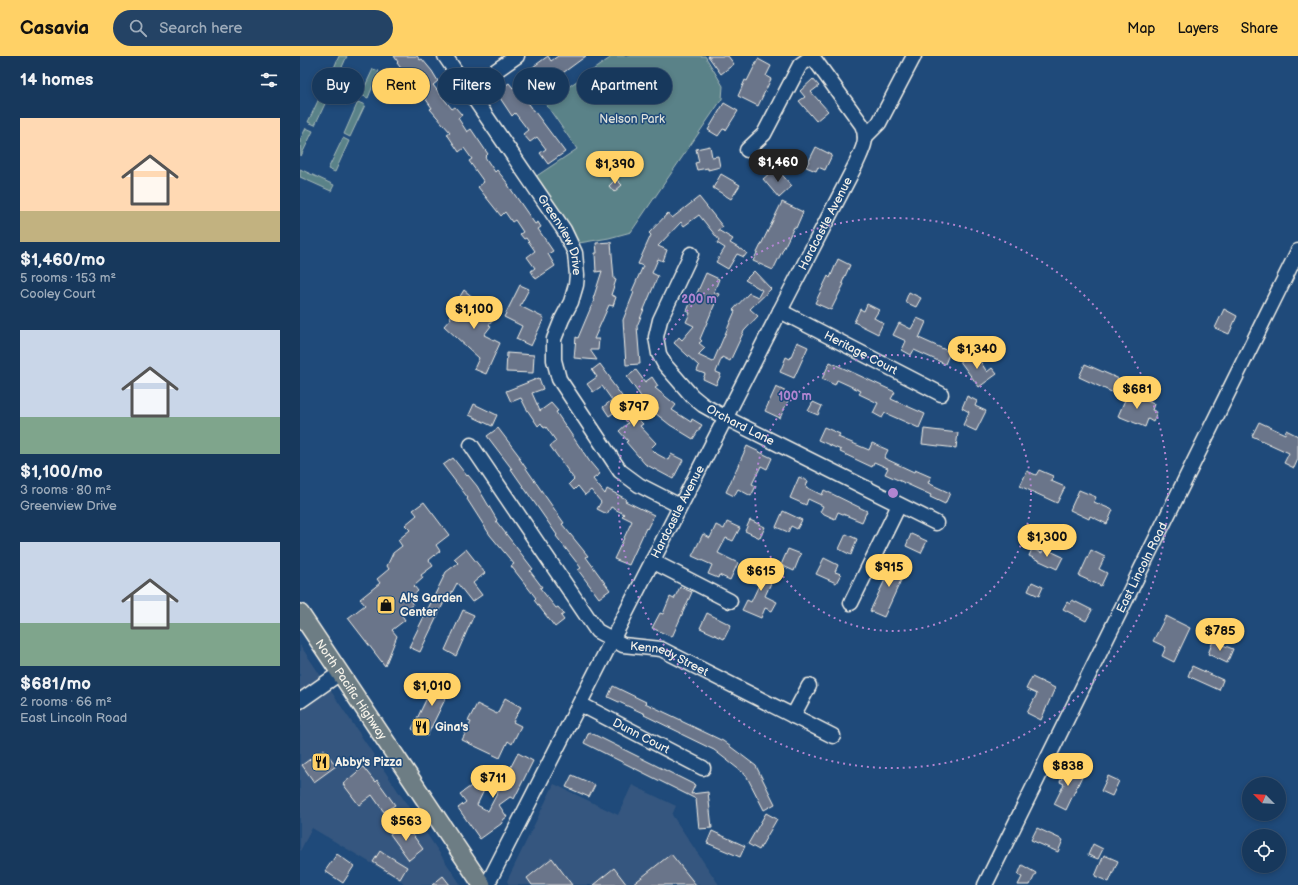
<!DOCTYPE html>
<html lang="en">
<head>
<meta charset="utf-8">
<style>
  body { margin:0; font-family:"Balsamiq Sans",sans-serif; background:#244365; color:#f1f3f6; height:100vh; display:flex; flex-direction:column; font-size:15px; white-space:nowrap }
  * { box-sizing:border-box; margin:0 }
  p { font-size:13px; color:#9eacbb }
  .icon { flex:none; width:22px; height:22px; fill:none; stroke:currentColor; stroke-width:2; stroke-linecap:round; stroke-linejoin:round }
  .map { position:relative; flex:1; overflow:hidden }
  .details { display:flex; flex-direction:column; background:#17385c; width:300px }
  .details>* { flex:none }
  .banner { position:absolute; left:12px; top:12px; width:380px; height:36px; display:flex; gap:8px }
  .needle { width:26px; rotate:294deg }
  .controls { position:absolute; left:942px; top:721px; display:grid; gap:8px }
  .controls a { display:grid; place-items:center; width:44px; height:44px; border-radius:50%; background:#17385c; box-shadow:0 2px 6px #0003,0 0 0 1px #365272; font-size:20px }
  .price { position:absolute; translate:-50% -34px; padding:0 9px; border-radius:14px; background:#ffd166; color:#111; font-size:13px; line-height:26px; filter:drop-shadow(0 1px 2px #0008) }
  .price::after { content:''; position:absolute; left:50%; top:24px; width:12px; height:9px; margin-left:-6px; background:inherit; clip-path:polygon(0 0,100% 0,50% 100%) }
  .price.current { background:#222; color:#fff }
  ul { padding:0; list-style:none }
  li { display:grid; align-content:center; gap:8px; height:212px; padding:0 20px }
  li span { display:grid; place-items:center; height:124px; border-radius:0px; color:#555 }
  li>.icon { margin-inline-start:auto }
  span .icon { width:72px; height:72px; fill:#fffc; stroke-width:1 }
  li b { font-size:17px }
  h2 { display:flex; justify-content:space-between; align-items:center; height:48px; padding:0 20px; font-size:17px }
  .pill { padding:0 14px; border-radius:18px; background:#17385c; box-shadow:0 2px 6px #0003,0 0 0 1px #365272; font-size:14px; line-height:36px }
  .pill.current { background:#ffd166; color:#111 }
  header { display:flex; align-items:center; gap:24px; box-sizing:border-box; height:56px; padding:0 20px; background:#ffd166; color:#111 }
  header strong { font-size:19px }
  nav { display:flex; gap:22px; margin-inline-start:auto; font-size:14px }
  .search { width:280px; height:36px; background:#244365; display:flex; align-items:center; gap:10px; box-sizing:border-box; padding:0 14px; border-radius:22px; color:#9eacbb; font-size:15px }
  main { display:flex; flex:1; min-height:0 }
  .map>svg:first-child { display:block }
  .built { fill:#36577f }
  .green { fill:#5a8288; stroke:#a7bab8 }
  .building { fill:#6b748a; stroke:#f4f1e8 }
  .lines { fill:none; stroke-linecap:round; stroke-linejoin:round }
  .minor-casing { stroke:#f4f1e8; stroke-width:17 }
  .major-casing { stroke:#f4f1e8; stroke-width:20 }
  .minor { stroke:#1f4a7a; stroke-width:14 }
  .major { stroke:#6d7d84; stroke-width:17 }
  .ring { fill:none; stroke:#b185d1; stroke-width:2; stroke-dasharray:2 4 }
  .labels { text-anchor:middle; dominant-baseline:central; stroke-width:3; stroke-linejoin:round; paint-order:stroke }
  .park-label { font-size:12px; fill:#dde0da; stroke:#1f4a7a }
  .street-label { font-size:12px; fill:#f4f1e8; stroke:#1f4a7a }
  .poi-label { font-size:12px; font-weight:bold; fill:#f4f1e8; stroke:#1f4a7a; text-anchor:start }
  .centre { fill:#b185d1; stroke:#1f4a7a; stroke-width:2 }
  .ring-label { font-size:12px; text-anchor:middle; font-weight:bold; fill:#b185d1; stroke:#1f4a7a; stroke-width:3; stroke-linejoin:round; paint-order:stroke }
</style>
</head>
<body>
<header>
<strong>Casavia</strong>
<div class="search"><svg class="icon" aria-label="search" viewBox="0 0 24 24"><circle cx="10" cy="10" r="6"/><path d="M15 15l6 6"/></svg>Search here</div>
<nav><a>Map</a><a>Layers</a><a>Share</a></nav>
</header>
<main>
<section class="details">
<h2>14 homes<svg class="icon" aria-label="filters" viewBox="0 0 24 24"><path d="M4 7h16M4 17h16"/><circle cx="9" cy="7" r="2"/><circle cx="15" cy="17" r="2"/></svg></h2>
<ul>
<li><span style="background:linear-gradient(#ffd9b3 75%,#c2b280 0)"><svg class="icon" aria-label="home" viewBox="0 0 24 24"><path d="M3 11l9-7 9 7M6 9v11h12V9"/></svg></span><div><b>$1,460/mo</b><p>5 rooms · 153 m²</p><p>Cooley Court</p></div></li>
<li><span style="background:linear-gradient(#c9d6e8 70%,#7fa58c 0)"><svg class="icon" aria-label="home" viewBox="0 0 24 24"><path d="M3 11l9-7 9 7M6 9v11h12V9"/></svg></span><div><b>$1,100/mo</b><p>3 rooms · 80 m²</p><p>Greenview Drive</p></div></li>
<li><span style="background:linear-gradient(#c9d6e8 65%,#7fa58c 0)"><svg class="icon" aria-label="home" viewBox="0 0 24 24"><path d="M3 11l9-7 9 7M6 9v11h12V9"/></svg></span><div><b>$681/mo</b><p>2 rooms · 66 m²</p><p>East Lincoln Road</p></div></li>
</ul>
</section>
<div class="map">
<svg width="998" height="829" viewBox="0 0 998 829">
  <rect width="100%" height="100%" fill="#1f4a7a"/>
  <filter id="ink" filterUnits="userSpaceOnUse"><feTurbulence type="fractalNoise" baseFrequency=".025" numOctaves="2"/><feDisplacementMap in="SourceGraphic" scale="8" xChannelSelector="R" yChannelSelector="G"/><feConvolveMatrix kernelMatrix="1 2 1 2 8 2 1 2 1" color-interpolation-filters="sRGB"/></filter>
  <g filter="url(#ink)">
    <g class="built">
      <path d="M0,589L161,829H104L103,826L12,772L0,795Z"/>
      <path d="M254,728L318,759L332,729L376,750L372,759L419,829H209L207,825Z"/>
    </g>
    <g class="green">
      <path d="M39,0H47L34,29L28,26Z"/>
      <path d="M313,0H405L423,30L422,43L331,176L309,182L279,187L267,167L235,121L277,93L245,47Z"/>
      <path d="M73,13L79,15L68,42L61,39Z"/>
      <path d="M25,30L32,33L15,69L8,66Z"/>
      <path d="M58,46L65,49L50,81L44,78Z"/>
      <path d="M6,72L13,75L1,100L0,84Z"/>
      <path d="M43,82L49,85L35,116L28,113Z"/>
      <path d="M0,113L34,129L31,135L0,121Z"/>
    </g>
    <g class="building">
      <path d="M94,0H117L120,4L122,3L132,15L138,25L133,29L152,53L155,51L162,59L158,62L167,76L171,73L188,98L185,101L195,116L197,114L209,129H208L235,168L238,166L241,171L238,173L253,195L248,198L255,210L236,223L231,215L235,212L227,201L235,195L226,182L224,183L220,178L223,176L215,164L212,166L205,156L201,160L178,131L184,126L169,105L172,103L164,92L159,96L147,78L150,76L130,53L132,52L111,22L109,23L97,7L98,6Z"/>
      <path d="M248,0L251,5L258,0H286L226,44L265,96L248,108L240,97L246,93L237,81L230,86L223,78L228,74L215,57L212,60L196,36L209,27L213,32L230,20L226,16Z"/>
      <path d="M408,0H428L434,8L421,18Z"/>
      <path d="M458,3L471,10L466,20L471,23L458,50L438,40L445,24L447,25Z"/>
      <path d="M513,23L519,30L511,36L528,55L516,65L499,45L505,41L500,35Z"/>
      <path d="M424,47L438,55L426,74L423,73L418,80L408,74Z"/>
      <path d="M410,90L412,101L418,100L420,111L408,114V112L397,114L395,107L399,106L396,93Z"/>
      <path d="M516,91L532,99L525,114L518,111L516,115L506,111Z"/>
      <path d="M476,112L492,130L479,142L463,123Z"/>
      <path d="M421,118L440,129L431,143L413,132Z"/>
      <path d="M316,123L322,129L314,136L309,130Z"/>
      <path d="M399,141L423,171L418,174L433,183L430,187L447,197L444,201L437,198L428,213L416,206L425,192L417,187L419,184L399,159L384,170L381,166L358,190L367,194L363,205L358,203L352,217L358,220L337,270L340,308L326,309L323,264L334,236L332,235L343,210L338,208L351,179L349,177L368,157L372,162Z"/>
      <path d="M482,146L503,156L496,172L494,171L473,214L453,205Z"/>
      <path d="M311,186L314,223L316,224L311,239L316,241L313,250L309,249L294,283H299L298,294H290L297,304L274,302L276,281L278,282L294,244L293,243L302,215L296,216L295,197H297L296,187Z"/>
      <path d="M538,203L550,209L542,227L544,228L531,254L515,247L528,220L530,222Z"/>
      <path d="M454,215L471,233L450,253L458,260L444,275L430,305L422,301L416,316L421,318L416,329L403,323L405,318L397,315L399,310L374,287L379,281L382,284L394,270L386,266L390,257L387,255L391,245L393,246L406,217L419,223L414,236L419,238L400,283L402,285L399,287L405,292L398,299L413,306L435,255L433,254L449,237L458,241L462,234L445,224Z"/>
      <path d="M220,229L229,233L220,250L244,262L231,290L216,283L222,270L204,261Z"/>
      <path d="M164,234L196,260L189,269L191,270L184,279L200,287L186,318L174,313L179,302L144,270L151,262L149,261L156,252L154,251L161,243L159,242Z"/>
      <path d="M609,236L621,242L616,251L605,246Z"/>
      <path d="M567,248L579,254L574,262L583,267L578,278L554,266L560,253L564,255Z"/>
      <path d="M924,253L937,260L929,278L915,272Z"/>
      <path d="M617,262L626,266L619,282L650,296L645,308L614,294L611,299L602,294L606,285L593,279L599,267L611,273Z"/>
      <path d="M497,286L508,291L494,322L480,316L486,301L490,303Z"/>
      <path d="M670,296L677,307L680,305L687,316L692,312L697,318L679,331L659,304Z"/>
      <path d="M207,297L234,299L233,317L206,316Z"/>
      <path d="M530,306L595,336L591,343L625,358L619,372L585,357L582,362L573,357L578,347L559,338L561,335L537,324L535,329L522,323Z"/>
      <path d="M300,308L311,323L310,324L327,347L324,349L343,368L340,370L356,387L351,392L357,398L368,404L371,398L383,404L373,423L345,408L326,386L328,385L319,375L328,367L316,355L309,360L303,351L312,344L302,330L293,336L287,328L297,321L292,314Z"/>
      <path d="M785,308L824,325L818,339L779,321Z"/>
      <path d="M336,314L345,326L352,321L358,330L355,332L376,349L372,354L391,366L392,363L402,369L393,383L370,369L355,357L359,352L344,341L342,342L327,321Z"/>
      <path d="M239,322L243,333L232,337L240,355L251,347L258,355L256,356L290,406L300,418L293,423L305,438L307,433L326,443L325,445L354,459L347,473L346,472L329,509L314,503L332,465L322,460L324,458L311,451L307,458L297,453L301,446L291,434L285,439L278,430L274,434L269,428L274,423L250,390L256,385L246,371L244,372L241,367L238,370L226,352L221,342L211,346L206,335Z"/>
      <path d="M476,331L491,338L480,362L465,355Z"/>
      <path d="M828,337L854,348L852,354L857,356L853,366L848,363L845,371L818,360Z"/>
      <path d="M667,340L677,345L675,350L686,355L676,375L663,369L669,356L662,352Z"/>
      <path d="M513,346L522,350L518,359L508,355Z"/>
      <path d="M174,348L197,359L192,370L169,359Z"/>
      <path d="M959,366L985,378L986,374L998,380V403L994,412L984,407L989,397L952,380Z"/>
      <path d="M524,371L540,378L538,381L569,394L572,387L588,394L584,402L614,416L615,414L631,421L628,427L650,437L645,448L630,441L631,439L585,418L588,412L574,406L572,411L540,396L541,394L518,384Z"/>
      <path d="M198,372L220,401L219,402L241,434L264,467L262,468L288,500L286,501L310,534L299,542L278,514L281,512L256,480L257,479L211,413H212L187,380Z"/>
      <path d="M624,373L658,377L656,392L622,388Z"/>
      <path d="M447,390L472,402L467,413L461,410L452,428L456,430L451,440L438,433L434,440L426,436Z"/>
      <path d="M153,402L167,420L168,419L177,430L197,464L196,465L233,513L230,515L242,531L240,532L256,552L258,551L264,558L261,560L264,564L255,571L234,544L236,542L211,510L214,508L190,479L167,443L168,442L143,409Z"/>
      <path d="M739,414L753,420L751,425L765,431L757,447L720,430L727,415L736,419Z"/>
      <path d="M499,421L508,425L506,431L522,439L524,434L567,455L562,466L538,456L535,463L520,456L523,450L508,443L506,449L490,442Z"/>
      <path d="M779,434L796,441L794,446L813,454L807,468L790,460L789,463L770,454Z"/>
      <path d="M124,446L149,479L136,489L140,495L129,504L133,510L121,519L123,522L114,530L118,535L109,543L113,549L101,558L105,564L92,574L97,580L85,610L48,562L65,549L60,543L80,527L77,523L89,513L87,510L93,497L102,490L98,484L110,474L105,469L117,459L113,454Z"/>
      <path d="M483,455L502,464L497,473L491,470L488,476L476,471Z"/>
      <path d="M450,464L465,471L460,482L445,475Z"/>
      <path d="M427,466L440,472L433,485L426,482L418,497L438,507L430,524L419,519L418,522L408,518L412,509L392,500L403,478L410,482L416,469L424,473Z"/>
      <path d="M546,478L557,483L551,499L539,493Z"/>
      <path d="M611,478L627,485L621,497L606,490Z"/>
      <path d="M744,492L763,501L757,513L729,500L732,493L742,497Z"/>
      <path d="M166,493L185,517L173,527L182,539L172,546L157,527L147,546L145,544L120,596L109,591L146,516L158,507L154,503Z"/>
      <path d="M488,493L501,498L494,515L481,509Z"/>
      <path d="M791,494L805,501L799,513L807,517L801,530L779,520Z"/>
      <path d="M524,502L538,509L535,516L541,518L536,527L516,518Z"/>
      <path d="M595,503L608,509L584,561L570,555Z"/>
      <path d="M460,508L476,516L465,540L477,546L472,555L465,552L461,562L442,554L447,544L451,546L459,529L448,524L453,514L456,515Z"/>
      <path d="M732,526L743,531L739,540L728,535Z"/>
      <path d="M380,531L392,536L372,581L352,572L360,557L363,558L370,541L374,543Z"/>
      <path d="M772,544L792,554L786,565L763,553L767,546L770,548Z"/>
      <path d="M163,554L174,559L156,600L145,594Z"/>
      <path d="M407,557L431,569L424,583L400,572Z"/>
      <path d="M866,560L890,572L874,606L862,600L866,591L853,585Z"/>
      <path d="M913,585L933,593L927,607L908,598Z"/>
      <path d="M892,610L923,624L919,634L888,620Z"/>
      <path d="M137,621L152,629L127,680L112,673Z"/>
      <path d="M732,621L755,632L741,664L727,657L737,638L726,633Z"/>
      <path d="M313,630L346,646L345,647L381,664V665L423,685L456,710L475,748L464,754L446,719L414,694L381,678V677L344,659L345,658L308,641Z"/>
      <path d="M205,642L221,651L213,666L221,670L212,688L208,685L200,702L162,684L171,666L168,665L177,648L197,658Z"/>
      <path d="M289,676L395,729L391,738L408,736L412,772L399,773L396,743L284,687Z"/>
      <path d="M24,693L36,710L14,726L2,709Z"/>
      <path d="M218,697L233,705L214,743L210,741L199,749L207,761L204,763L201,768L180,783L158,752L166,746L160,738L181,723L186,730L177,749L188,755Z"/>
      <path d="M767,710L783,718L766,754L754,748L764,728L760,726Z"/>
      <path d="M63,711L75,726L77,724L95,749L84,756L72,739L59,749L43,728Z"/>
      <path d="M272,719L295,729L289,741L266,731Z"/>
      <path d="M808,720L819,725L812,740L801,735Z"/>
      <path d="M466,757L477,763L459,794L448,788Z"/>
      <path d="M104,767L123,793L109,804L90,778Z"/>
      <path d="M737,772L763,784L758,796L731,784Z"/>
      <path d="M412,775L445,790L440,801L407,787Z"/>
      <path d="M793,788L803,793L798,803L788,799Z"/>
      <path d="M80,795L84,798V797L107,811L100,823L73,806Z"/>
      <path d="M37,798L54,810L43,827L25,815Z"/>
      <path d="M371,798L396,829H332Z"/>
      <path d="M804,799L818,805L809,826L795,820Z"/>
      <path d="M252,802L272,829H232L227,822Z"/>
      <path d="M722,809L736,817L730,829H718L722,821L718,819Z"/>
      <path d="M314,812L327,829H293Z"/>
      <path d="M143,820L150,829H132Z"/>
    </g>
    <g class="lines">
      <defs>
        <g id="minor">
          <path id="s1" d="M145,0L264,174L275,197L277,219L276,229L271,246L262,263L254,283V304L259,323L320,415L339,429L380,450"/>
          <path d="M168,34L217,0"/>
          <path d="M565,81L579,67L614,0"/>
          <path d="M447,94L464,78L500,9L513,0"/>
          <path id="s2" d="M391,198L360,264L356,281L359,298L365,309L392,340L403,349L426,362L636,467"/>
          <path id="s3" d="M480,255L641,338"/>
          <path id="s4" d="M171,389L297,575L323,589L361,593L533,680"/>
          <path d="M352,505L430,545"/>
          <path d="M551,547L599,449"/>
          <path d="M0,645L40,617"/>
          <path id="s5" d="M280,648L403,712"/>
          <path d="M493,660L509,630"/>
          <path id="s6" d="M187,829L480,255L556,108C562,94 569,84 562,69L512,0"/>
          <path id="s7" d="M685,829L998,195"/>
        </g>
        <g id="major">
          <path id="s8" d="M0,557L182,829"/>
        </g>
      </defs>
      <use href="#minor" class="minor-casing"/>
      <use href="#major" class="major-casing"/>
      <use href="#minor" class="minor"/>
      <use href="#major" class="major"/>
    </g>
  </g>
  <g class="ring">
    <circle cx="593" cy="437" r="138"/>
    <circle cx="593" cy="437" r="275"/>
  </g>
  <defs>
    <symbol id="shop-square" viewBox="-11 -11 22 22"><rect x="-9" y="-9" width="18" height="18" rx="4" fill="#ffd166" stroke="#1f4a7a"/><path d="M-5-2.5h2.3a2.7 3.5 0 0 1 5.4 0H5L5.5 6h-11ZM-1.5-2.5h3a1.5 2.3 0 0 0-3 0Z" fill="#111"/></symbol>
    <symbol id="restaurant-square" viewBox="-11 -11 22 22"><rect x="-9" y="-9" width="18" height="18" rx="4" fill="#ffd166" stroke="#1f4a7a"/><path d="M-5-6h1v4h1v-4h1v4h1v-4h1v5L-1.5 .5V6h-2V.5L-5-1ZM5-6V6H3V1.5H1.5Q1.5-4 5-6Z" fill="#111"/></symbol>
  </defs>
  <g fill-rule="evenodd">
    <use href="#shop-square" x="75" y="538" width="22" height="22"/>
    <use href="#restaurant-square" x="110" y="660" width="22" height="22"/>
    <use href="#restaurant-square" x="10" y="695" width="22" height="22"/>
  </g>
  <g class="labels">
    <g class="park-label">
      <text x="332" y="63">Nelson Park</text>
    </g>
    <g class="street-label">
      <text stroke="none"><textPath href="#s6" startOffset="743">Hardcastle Avenue</textPath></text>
      <text stroke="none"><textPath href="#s1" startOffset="214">Greenview Drive</textPath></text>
      <text stroke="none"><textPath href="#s3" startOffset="91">Heritage Court</textPath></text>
      <text stroke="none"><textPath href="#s2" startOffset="218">Orchard Lane</textPath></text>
      <text stroke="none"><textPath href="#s6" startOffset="419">Hardcastle Avenue</textPath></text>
      <text stroke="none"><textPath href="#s7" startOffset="354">East Lincoln Road</textPath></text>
      <text stroke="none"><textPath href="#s4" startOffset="303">Kennedy Street</textPath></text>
      <text stroke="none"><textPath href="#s8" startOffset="92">North Pacific Highway</textPath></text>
      <text stroke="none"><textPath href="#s5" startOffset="69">Dunn Court</textPath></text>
    </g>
    <g class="poi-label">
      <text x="100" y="542">Al's Garden<tspan x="100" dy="14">Center</tspan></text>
      <text x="135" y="671">Gina's</text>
      <text x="35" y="706">Abby's Pizza</text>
    </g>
  </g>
  <circle cx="593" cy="437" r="6" class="centre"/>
  <g class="ring-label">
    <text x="399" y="247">200 m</text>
    <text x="495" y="344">100 m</text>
  </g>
</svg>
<div class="controls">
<a><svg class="needle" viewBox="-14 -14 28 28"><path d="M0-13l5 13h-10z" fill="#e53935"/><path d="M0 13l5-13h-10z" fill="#9eacbb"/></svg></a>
<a><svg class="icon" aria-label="locate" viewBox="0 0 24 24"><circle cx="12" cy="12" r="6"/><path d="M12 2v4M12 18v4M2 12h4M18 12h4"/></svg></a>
</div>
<b class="price current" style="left:478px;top:127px">$1,460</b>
<b class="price" style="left:315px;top:129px">$1,390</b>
<b class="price" style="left:174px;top:274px">$1,100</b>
<b class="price" style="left:677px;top:314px">$1,340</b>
<b class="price" style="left:837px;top:354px">$681</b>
<b class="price" style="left:334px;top:372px">$797</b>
<b class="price" style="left:747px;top:502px">$1,300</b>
<b class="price" style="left:589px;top:532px">$915</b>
<b class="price" style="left:461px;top:536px">$615</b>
<b class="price" style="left:920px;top:596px">$785</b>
<b class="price" style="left:132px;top:651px">$1,010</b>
<b class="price" style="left:768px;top:731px">$838</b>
<b class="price" style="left:193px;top:743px">$711</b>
<b class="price" style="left:106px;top:786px">$563</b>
<div class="banner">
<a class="pill">Buy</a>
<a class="pill current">Rent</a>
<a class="pill">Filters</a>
<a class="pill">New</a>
<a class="pill">Apartment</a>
</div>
</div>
</main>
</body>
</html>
